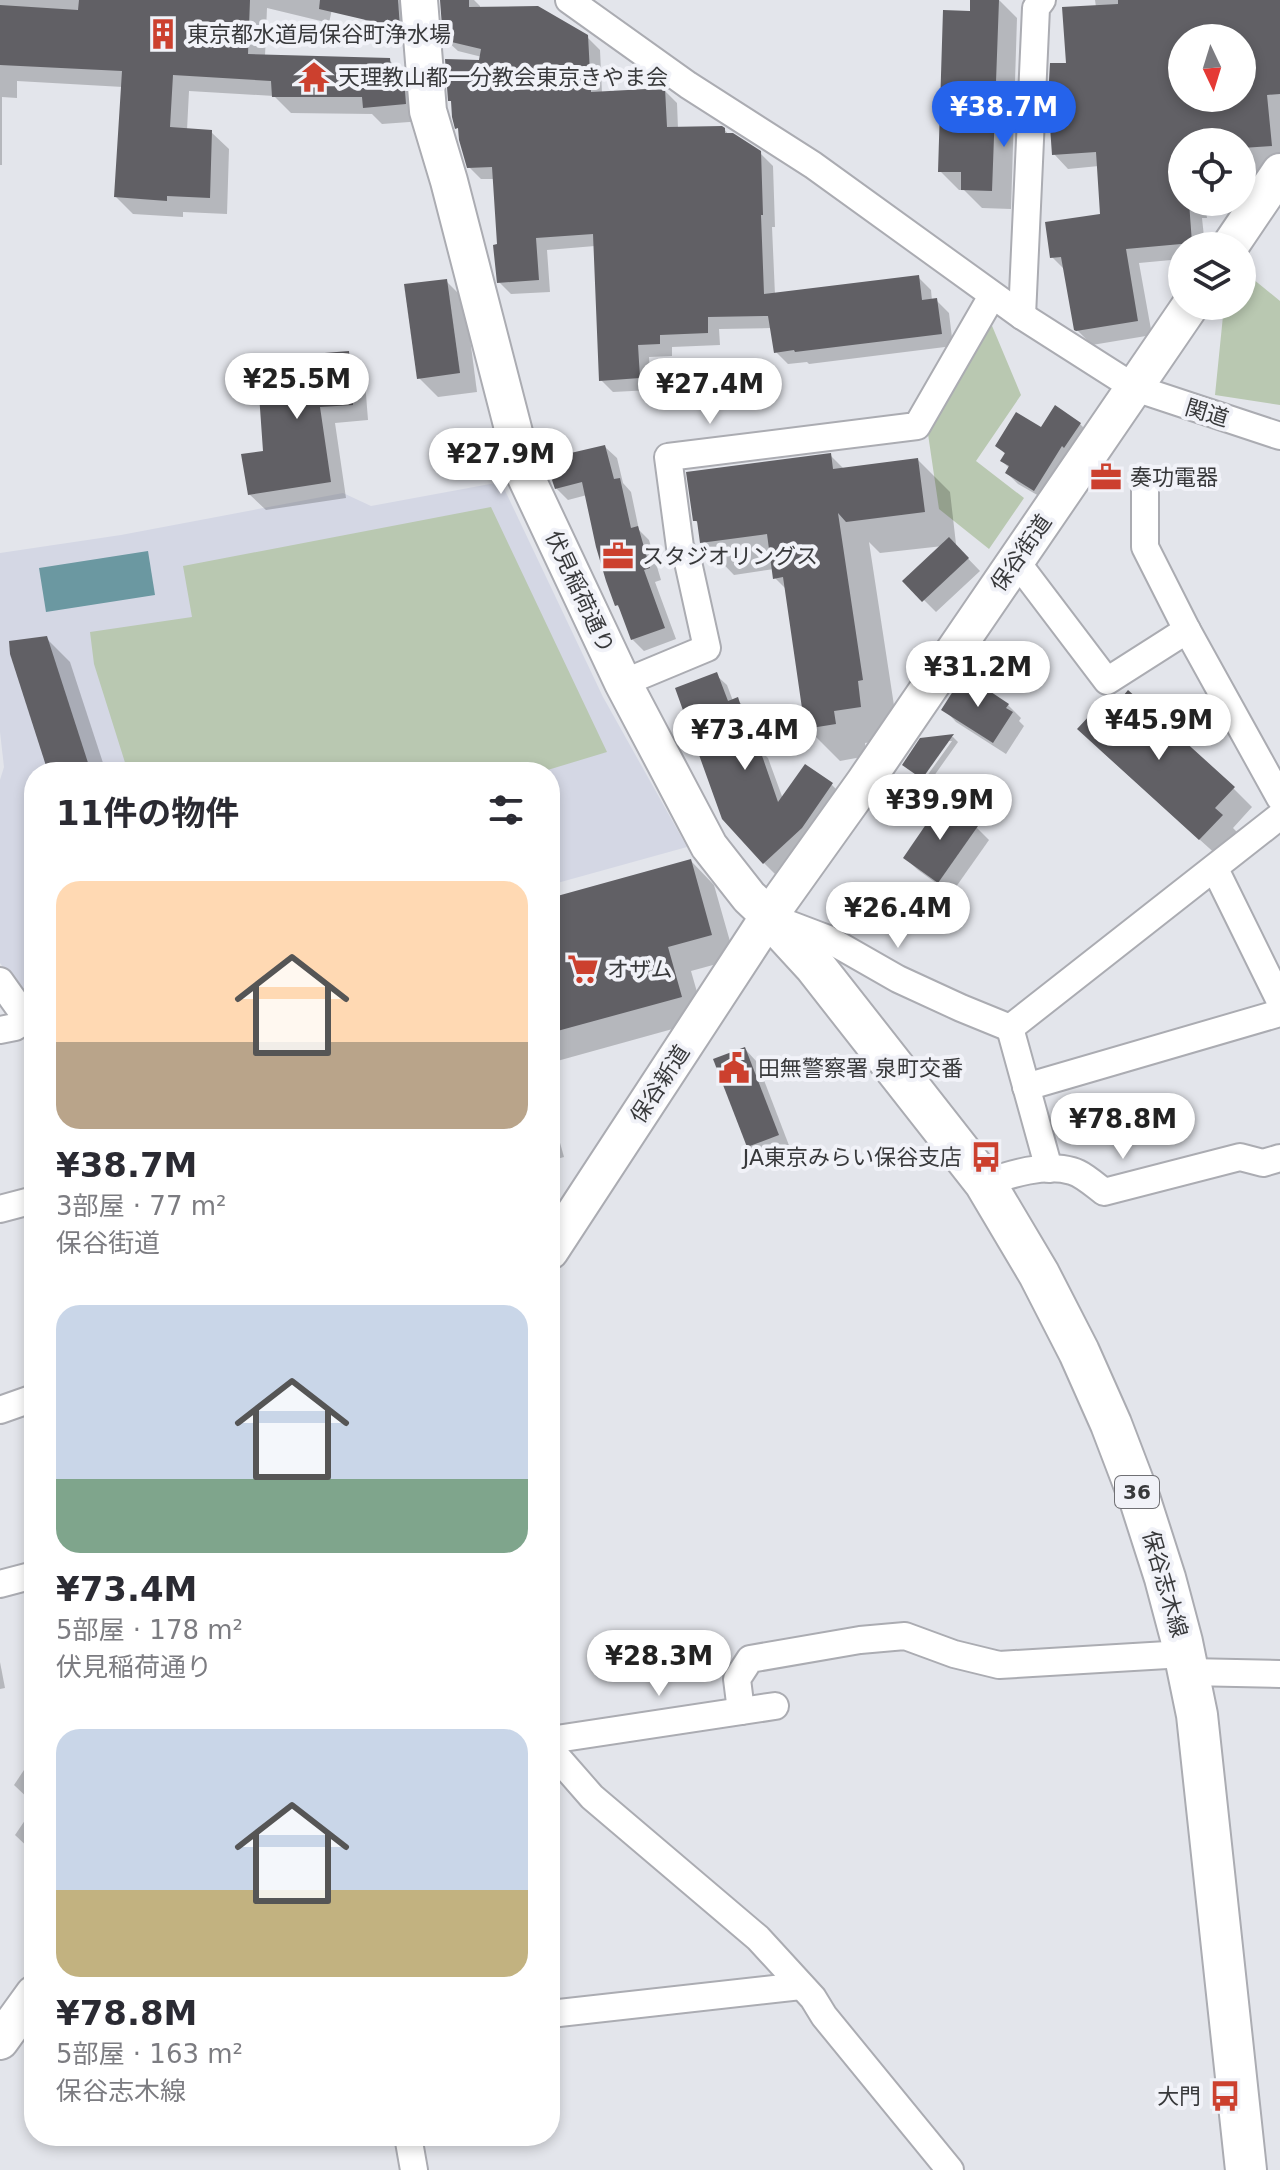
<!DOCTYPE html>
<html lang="ja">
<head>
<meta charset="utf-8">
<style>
  body { margin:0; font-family:"DejaVu Sans","Noto Sans JP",sans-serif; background:#f2f2f3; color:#2b2b33; height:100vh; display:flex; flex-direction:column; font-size:30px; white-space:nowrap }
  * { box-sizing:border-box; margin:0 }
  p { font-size:26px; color:#7c7c81 }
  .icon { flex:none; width:44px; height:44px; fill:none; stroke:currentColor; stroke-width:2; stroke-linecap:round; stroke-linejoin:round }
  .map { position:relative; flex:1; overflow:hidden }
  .panel { position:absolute; left:24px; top:762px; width:536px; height:1384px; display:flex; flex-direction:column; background:#fff; border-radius:32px; box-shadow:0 4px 12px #0003 }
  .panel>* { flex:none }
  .needle { width:52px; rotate:176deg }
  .buttons { position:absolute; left:1168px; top:24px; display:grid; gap:16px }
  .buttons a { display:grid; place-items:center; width:88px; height:88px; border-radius:50%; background:#fff; box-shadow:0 4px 12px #0003; font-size:40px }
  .price { position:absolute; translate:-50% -68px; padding:0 18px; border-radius:28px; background:#fff; color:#222; font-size:26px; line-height:52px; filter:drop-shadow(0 2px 4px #0008) }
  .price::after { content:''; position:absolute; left:50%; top:48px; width:24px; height:18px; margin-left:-12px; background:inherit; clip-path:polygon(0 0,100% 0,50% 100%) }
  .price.current { background:#2563eb; color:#fff }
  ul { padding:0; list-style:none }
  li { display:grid; align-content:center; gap:16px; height:424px; padding:0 32px }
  li span { display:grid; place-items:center; height:248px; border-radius:24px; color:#555 }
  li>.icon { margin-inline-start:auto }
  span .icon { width:144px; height:144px; fill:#fffc; stroke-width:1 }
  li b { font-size:34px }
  h2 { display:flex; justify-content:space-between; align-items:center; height:96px; padding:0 32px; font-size:34px }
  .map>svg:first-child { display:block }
  .built { fill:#d4d7e4 }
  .green { fill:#b9c8b1 }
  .water { fill:#6b98a1 }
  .shadow { fill:#0003; fill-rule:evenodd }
  .building { fill:#616065; fill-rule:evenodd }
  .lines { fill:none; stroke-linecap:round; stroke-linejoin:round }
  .street-casing { stroke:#abacb2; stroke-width:30 }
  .secondary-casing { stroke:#abacb2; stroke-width:40 }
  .primary-casing { stroke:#abacb2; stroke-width:44 }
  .street { stroke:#fff; stroke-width:26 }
  .secondary { stroke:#fff; stroke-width:36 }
  .primary { stroke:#fff; stroke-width:40 }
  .labels { text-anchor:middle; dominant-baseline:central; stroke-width:8; stroke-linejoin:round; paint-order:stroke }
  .shield { fill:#f1f2f8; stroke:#707074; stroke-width:2 }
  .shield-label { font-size:20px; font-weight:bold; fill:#38393b }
  .poi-label { font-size:22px; fill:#38393b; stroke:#f1f2f8; text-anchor:start }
  .street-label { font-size:22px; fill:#38393b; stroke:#f1f2f8 }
</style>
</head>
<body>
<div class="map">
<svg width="1280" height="2170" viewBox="0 0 1280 2170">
  <rect width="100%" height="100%" fill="#e3e5eb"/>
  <path class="built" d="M501,482L603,697L687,847L550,885V772H34V1012L0,963V780L4,767L0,732V553L121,535L343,493L371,506Z"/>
  <g class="green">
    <path d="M1242,270L1280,301V405L1215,395L1224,306H1242Z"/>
    <path d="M990,321L1021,395L976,461L1024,498L989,549L939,509L928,434L931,421Z"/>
    <path d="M491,507L607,752L541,772H128L94,664L90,632L192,617L183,566Z"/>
  </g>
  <path class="water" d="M148,551L155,595L46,612L39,568Z"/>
  <g class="shadow">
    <path d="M0,0H334L329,23L267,8L265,56L389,60L406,77L407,83L421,97L423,121L382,124L372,114L291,113L274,96L189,91L187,130L211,132L229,149L227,214L183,212V217L133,214L116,197L123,87L17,81V98L2,97V165H0Z"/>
    <path d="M362,0H404L411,38L374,30L363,18Z"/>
    <path d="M441,0H474L480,6V9L587,37L600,50L602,93L664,90L677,103L678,129H724L729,135L760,153L773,166L775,227H772L775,295L918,277L931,290L932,301L936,300L949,313L953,346L809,364L807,362L788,364L776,352L772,328L719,329L720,345L672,347V356L649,357L651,390L613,392L601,380L595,246L547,250L550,292L511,294L499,282V246L495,179H481L469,167L460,131L457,127L482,57L458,51L445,39Z"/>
    <path d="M972,0H999L1017,18L1011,209L982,208L964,190H959L940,171L972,13Z"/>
    <path d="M1095,0H1280V160L1264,161L1265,190L1242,199V142H1182V202H1216L1205,203L1207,218H1202L1205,246H1182V259L1139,263L1152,335L1092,345L1076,329L1066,271L1052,257L1102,215L1099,166L1068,169L1054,154L1068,65L1096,7ZM1182,38H1242V98H1182Z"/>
    <path d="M446,281L465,300L477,392L438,397L419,378Z"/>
    <path d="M348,353L364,369L368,420L335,423L346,498L266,510L249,494L265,453L269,395Z"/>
    <path d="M1080,424L1091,435L1046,500L1018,484L1007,473L1010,469L1002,461L1006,455L998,446Z"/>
    <path d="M605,447L617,458L623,483L631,492L639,530L649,540L661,580L655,582L676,639L644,651L632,639L621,610L617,605L587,495L568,500L556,488Z"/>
    <path d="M830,455L844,469L918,460L950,492L956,544H954L980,571L936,612L905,581L943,546L880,553L869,542L895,712L889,713L893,739L865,743L867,756L840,761L807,728L786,589L775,578L774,569L734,575L702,542L700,525L695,520Z"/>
    <path d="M46,638L70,662L106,772H49Z"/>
    <path d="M716,675L727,685L733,701L737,700L748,710L762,752L768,758L783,799L805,766L832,785L843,796L812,839L775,874L764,863Z"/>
    <path d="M965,677L1008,705L1021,718L1019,721L1024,726L1006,754L956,722L944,709Z"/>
    <path d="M953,737L958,742L929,783L924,780L952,741H947L921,778L904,765L921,740Z"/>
    <path d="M1098,748L1233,788L1252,807L1233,828L1240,835L1219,857Z"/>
    <path d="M976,827L989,840L951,894L918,870L905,858Z"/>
    <path d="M691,861L714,885L735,959L691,971L705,1020L550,1063V900Z"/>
    <path d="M745,1049L757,1062L790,1148L761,1158L749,1146Z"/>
    <path d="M550,1107L564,1157L550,1161Z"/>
    <path d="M0,1662L5,1688L0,1689Z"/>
    <path d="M34,1755V1804L14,1785Z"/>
    <path d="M34,1807V1853L15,1835Z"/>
  </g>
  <g class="building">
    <path d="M79,0H250L248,54L390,58L392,79L404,78L406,104L363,108L362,97H272L271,81L173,75L170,127L212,130L210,198L167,196V201L114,197L122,71L0,65V5L78,10Z"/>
    <path d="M320,0H398L400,28L319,9Z"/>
    <path d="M440,0H469V7L538,6L588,35L591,92L665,88L667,127L722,126L725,128V133H733L761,151L763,215H761L764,294L919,275L922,300L937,298L942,334L795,352L794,350L774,353L768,316L708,317V333L660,335V344L638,345L640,378L599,381L593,234L536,238L539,280L497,283L493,245L497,244L492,167L467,168L459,140L458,128L455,129L452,117L451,101H448L445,59L479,60L481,49L443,40Z"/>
    <path d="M970,0H999L992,191L961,190V172H938L943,10L970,11Z"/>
    <path d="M1118,0H1280V94L1267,95L1272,146L1242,148V142H1182V202H1189L1192,243L1126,249L1138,321L1076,331L1074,330L1061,257L1050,258L1045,222L1100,214L1096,152L1052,155L1048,98L1050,63H1066L1062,7L1118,4ZM1182,38H1242V98H1182Z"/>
    <path d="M447,279L460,373L417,379L404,284Z"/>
    <path d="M349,351L353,405L320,407L331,482L248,495L241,454L263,451L259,394L267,393L264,358Z"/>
    <path d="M1055,405L1081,423L1064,448L1062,446L1034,491L1005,473L1009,466L1000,461L1005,453L995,446L1016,412L1041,427Z"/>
    <path d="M605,445L614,479L620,478L631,528L638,526L650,568L644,570L665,628L631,640L618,605L615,606L606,581L596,547L582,482L555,489L545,459Z"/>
    <path d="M831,453L833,469L918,458L925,512L846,522L838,513L863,680L858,681L861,707L834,711L836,724L805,729L783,577L773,579L767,534L700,543L697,521H693L686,472Z"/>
    <path d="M949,537L969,558L922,602L902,581Z"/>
    <path d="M47,636L91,772H48L10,654L9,641Z"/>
    <path d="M717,672L728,701L738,697L754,746L758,744L778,802L805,764L833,783L802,828L763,864L722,819L675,688Z"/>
    <path d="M964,674L1009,704L1006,708L1013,712L993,743L941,710Z"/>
    <path d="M1128,690L1235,787L1215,808L1223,815L1199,840L1077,729L1105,699L1114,707Z"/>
    <path d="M954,734L922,779L902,765L920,738Z"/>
    <path d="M942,801L978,826L938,883L903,858Z"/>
    <path d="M691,859L712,935L668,947L682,997L550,1033V898Z"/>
    <path d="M745,1047L779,1135L747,1147L713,1059Z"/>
  </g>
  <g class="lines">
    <defs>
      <g id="street">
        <path d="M569,0L688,85L813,165L1022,316L1135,388L1280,436"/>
        <path d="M1022,316L1036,8L1042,0"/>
        <path d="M1145,490V547L1187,630"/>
        <path d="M1016,561L1107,681L1187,630L1280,798"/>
        <path d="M623,683L707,648L688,562L680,547L668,457L917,426L992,296"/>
        <path d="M1215,869L1280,1001"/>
        <path d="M778,920L828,939L898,979L961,1008L1010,1028"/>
        <path d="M0,981L27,1019L34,1024"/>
        <path d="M0,1030L15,1027L27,1019"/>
        <path d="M1026,1087L1280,1013"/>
        <path d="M1049,1169L1010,1028L1280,816"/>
        <path d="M985,1183C1011,1174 1045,1163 1072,1171C1083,1174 1095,1185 1104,1192L1240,1157L1263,1163L1280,1158"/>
        <path d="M0,1209L34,1200"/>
        <path d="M0,1410L34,1398"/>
        <path d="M0,1584L34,1575"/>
        <path d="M1188,1672L1280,1674"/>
        <path d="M741,1711L737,1679L750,1659L860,1640L905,1636L954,1654L999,1665L1184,1654"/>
        <path d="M550,1740L775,1706"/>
        <path d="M550,1749L592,1797L758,1938L813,1998L824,2016L950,2170"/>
        <path d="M550,2014L801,1986"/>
        <path d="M408,2136L414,2170"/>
      </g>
      <g id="secondary">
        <path d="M419,0L428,111L449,181L525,475L623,683L709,846L749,897L769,916"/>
        <path d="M1230,246L1280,172"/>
        <path d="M550,1251L769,916L864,783L1190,306"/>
        <path d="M0,2041L34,1994"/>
      </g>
      <path id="primary" d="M769,916L814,965L985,1183L1039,1274L1079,1352L1111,1424L1140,1500L1165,1578L1182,1642L1197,1715L1246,2170"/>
    </defs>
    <use href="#street" class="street-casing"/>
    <use href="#secondary" class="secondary-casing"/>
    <use href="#primary" class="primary-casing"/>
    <use href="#street" class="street"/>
    <use href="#secondary" class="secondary"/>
    <use href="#primary" class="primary"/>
  </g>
  <defs>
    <symbol id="building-bare" viewBox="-9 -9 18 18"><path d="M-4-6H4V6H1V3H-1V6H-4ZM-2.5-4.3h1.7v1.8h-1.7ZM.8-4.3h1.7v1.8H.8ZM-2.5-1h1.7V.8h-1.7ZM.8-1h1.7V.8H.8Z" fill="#cc402e" stroke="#f1f2f8" stroke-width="2.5" paint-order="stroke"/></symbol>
    <symbol id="temple-bare" viewBox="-9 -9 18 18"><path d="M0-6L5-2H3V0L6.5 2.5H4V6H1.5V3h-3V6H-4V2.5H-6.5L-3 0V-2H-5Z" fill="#cc402e" stroke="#f1f2f8" stroke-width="2.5" paint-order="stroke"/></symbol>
    <symbol id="office-bare" viewBox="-9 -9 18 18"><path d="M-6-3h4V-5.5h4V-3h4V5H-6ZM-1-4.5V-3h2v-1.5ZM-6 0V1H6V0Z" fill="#cc402e" stroke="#f1f2f8" stroke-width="2.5" paint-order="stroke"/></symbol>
    <symbol id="supermarket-bare" viewBox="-9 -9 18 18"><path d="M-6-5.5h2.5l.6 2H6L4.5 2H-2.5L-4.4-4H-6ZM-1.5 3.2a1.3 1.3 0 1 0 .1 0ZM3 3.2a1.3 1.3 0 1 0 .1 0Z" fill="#cc402e" stroke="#f1f2f8" stroke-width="2.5" paint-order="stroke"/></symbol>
    <symbol id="civic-bare" viewBox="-9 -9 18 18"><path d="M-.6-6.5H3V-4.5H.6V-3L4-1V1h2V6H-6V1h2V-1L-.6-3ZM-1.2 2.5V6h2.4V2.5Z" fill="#cc402e" stroke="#f1f2f8" stroke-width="2.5" paint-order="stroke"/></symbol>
    <symbol id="bus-bare" viewBox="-9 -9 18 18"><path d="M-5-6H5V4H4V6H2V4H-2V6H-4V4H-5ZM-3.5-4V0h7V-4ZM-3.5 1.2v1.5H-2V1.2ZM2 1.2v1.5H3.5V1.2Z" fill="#cc402e" stroke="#f1f2f8" stroke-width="2.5" paint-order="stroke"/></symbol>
  </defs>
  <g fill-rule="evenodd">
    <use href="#building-bare" x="141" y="12" width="44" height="44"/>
    <use href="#temple-bare" x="292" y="55" width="44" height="44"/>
    <use href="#office-bare" x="1084" y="455" width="44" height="44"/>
    <use href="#office-bare" x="596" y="534" width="44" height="44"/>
    <use href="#supermarket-bare" x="561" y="947" width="44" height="44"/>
    <use href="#civic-bare" x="712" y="1046" width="44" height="44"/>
    <use href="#bus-bare" x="964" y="1135" width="44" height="44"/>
    <use href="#bus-bare" x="1203" y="2074" width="44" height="44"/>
  </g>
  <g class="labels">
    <rect class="shield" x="1115" y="1476" width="44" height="32" rx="6"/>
    <g class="shield-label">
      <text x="1137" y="1492">36</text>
    </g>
    <g class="poi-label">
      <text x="187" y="34">東京都水道局保谷町浄水場</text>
      <text x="338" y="77">天理教山都一分教会東京きやま会</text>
      <text x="1130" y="477">奏功電器</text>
      <text x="642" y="556">スタジオリングス</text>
      <text x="607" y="969">オザム</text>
      <text x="758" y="1068">田無警察署 泉町交番</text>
      <text x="962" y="1157" text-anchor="end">JA東京みらい保谷支店</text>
      <text x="1201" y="2096" text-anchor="end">大門</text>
    </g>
    <g class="street-label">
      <text transform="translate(1207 413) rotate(17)">関道</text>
      <text transform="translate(1021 553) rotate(-55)">保谷街道</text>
      <text transform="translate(580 592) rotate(65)">伏見稲荷通り</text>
      <text transform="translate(660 1084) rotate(-57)">保谷新道</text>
      <text transform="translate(1165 1584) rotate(74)">保谷志木線</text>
    </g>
  </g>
</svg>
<div class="buttons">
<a><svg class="needle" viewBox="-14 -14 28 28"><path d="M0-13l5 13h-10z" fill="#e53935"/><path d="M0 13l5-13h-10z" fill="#7c7c81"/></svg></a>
<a><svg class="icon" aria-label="locate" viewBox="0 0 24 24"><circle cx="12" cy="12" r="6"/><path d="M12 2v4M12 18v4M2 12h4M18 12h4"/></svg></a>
<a><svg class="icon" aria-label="layers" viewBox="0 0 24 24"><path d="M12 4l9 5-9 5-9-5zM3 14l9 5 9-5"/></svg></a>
</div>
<b class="price current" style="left:1004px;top:149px">¥38.7M</b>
<b class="price" style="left:297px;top:421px">¥25.5M</b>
<b class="price" style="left:710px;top:426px">¥27.4M</b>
<b class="price" style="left:501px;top:496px">¥27.9M</b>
<b class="price" style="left:978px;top:709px">¥31.2M</b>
<b class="price" style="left:1159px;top:762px">¥45.9M</b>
<b class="price" style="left:745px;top:772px">¥73.4M</b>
<b class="price" style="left:940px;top:842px">¥39.9M</b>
<b class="price" style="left:898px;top:950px">¥26.4M</b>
<b class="price" style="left:1123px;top:1161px">¥78.8M</b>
<b class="price" style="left:659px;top:1698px">¥28.3M</b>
<section class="panel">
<h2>11件の物件<svg class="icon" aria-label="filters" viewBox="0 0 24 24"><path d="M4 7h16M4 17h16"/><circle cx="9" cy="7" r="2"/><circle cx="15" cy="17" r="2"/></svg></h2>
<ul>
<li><span style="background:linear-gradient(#ffd9b3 65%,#b9a48a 0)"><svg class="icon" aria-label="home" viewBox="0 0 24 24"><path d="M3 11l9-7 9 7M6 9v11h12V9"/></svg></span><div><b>¥38.7M</b><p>3部屋 · 77 m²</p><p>保谷街道</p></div></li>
<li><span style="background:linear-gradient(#c9d6e8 70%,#7fa58c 0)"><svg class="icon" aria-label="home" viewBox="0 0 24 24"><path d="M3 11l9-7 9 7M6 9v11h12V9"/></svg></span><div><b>¥73.4M</b><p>5部屋 · 178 m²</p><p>伏見稲荷通り</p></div></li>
<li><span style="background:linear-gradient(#c9d6e8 65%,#c2b280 0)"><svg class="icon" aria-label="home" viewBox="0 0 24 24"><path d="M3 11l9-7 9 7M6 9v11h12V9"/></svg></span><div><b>¥78.8M</b><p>5部屋 · 163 m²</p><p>保谷志木線</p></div></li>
</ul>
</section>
</div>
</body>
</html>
